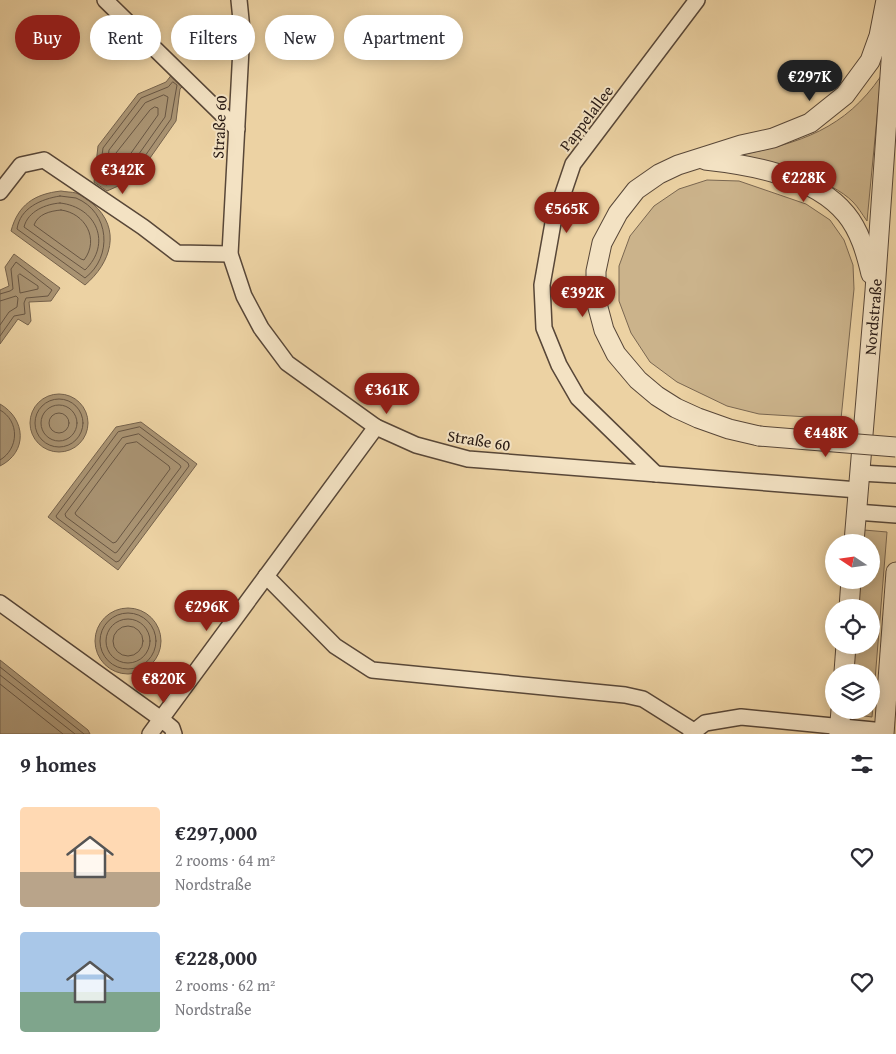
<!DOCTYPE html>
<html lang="en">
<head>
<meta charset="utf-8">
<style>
  body { margin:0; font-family:"Gentium Book Plus",serif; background:#f2f2f3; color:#2b2b33; height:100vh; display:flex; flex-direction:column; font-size:19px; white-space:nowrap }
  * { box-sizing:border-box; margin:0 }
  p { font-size:16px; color:#7c7c81 }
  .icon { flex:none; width:28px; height:28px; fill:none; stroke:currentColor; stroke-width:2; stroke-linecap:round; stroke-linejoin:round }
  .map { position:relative; height:734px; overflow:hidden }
  .side { display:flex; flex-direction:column; background:#fff; flex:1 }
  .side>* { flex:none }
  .guide { position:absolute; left:15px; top:15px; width:500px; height:45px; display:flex; gap:10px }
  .needle { width:32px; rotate:283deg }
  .controls { position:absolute; left:825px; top:534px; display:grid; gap:10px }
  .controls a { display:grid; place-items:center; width:55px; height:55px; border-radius:50%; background:#fff; box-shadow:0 2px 12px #0003; font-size:25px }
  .price { position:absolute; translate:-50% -42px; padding:0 11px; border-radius:18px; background:#8f2418; color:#fff; font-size:16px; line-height:32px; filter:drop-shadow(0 1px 2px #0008) }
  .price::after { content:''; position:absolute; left:50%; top:30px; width:15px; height:11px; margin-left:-8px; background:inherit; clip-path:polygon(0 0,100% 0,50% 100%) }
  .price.on { background:#222; color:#fff }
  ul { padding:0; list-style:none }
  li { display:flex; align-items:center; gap:15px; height:125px; padding:0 20px }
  li span { display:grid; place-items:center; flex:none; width:140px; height:100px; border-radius:5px; color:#555 }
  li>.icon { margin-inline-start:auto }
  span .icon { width:60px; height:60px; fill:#fffc; stroke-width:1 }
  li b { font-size:21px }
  h2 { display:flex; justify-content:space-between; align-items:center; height:60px; padding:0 20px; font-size:21px }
  .chip { padding:0 18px; border-radius:22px; background:#fff; box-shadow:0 2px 12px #0003; font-size:18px; line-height:45px }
  .chip.on { background:#8f2418; color:#fff }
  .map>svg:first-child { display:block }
  .green { fill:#cbb38b; stroke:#796650 }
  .water { fill:#a99372; stroke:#75624c }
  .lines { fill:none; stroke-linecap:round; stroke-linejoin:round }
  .shore { stroke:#685643; stroke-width:1 }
  .minor-casing { stroke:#584738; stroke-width:18 }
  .tertiary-casing { stroke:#584738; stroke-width:21 }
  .minor { stroke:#f3e2c3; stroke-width:15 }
  .tertiary { stroke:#f3e2c3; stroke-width:19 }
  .tertiary-bridge-casing { stroke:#584738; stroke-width:21; stroke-linecap:butt }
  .tertiary-bridge { stroke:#f3e2c3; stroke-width:19 }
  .labels { text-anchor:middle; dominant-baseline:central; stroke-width:4; stroke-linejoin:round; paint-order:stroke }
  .street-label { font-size:16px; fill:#271914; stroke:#f3e2c3 }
</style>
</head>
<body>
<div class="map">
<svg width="896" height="734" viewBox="0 0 896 734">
  <rect width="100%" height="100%" fill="#ecd2a3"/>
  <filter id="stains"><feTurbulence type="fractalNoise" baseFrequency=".004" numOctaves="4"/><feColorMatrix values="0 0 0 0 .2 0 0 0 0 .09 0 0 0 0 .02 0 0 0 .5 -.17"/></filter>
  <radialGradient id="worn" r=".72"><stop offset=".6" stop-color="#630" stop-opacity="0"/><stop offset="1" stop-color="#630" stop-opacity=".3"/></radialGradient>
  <g class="green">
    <path d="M881,76L867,221C862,214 858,207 853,202C832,180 770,161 740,155C800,143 845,129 881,76Z"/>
    <path d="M707,180L739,181L806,204L830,220L844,240L853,265L854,289L841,419L759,414L727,406L677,382L650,362L631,333L619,301V266L630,236L654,206L679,189Z"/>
    <path d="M864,530L887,532L872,717L850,714L851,710H871V672H853L855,645H871V608L858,607L860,580H871V542H863Z"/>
  </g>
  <g class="water">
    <path d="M173,73L185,84L180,89L176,121L136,178L107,191L94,182L98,146L138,94L166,82Z"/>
    <path d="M61,191C66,192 72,192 76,193C82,195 88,200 93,204C122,229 111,263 85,285L11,231C18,205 34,194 61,191Z"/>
    <path d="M14,254L60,288L51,301L29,302L31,321L28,325L18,319L0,344V290L9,286L5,267Z"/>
    <circle cx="59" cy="423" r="29"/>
    <path d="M0,404C26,419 28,452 0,466Z"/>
    <path d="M141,422L197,464L118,570L48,517L116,427Z"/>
    <circle cx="128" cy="641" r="33"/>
    <path d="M0,660L88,730L90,734H0Z"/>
  </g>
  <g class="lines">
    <g class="shore">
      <path d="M173,82L177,85L171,119L133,173L106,185L99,178L103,148L141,98L168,87Z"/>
      <path d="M164,95L168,97L165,117L129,168L107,177L106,175L109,150L145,103Z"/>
      <path d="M155,107L158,108V115L124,163L116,165V153L150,110Z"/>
      <path d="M60,196C65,197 71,197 76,198C110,212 113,257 85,278L17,229C20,208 41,199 60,196Z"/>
      <path d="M60,203C97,207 112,244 85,270L24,227C28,211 46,204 60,203Z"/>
      <path d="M61,210C85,213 100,239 84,260L81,259L34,225C38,214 50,211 61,210Z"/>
      <path d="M20,274L38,286V289L20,293L18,276Z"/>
      <path d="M0,294L10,291L13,289L11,269L16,262L52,290L48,296L26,298L24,303L25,314L14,316L0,336"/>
      <path d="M0,301L16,296L18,298L17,307L9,312L0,325"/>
      <circle cx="59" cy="423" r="24"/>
      <circle cx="59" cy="423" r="18"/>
      <path d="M0,410C20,421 19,449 0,460"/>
      <circle cx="59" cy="423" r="10"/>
      <path d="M140,427L188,463L189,466L119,561L116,562L57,518L56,516L118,432Z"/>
      <path d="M139,434L180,465L181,467L117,552L115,553L66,517L65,514L122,438Z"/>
      <path d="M137,442L169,466L170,469L116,542L113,543L76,515L75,513L126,444Z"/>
      <circle cx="128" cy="641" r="28"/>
      <circle cx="128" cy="641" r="22"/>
      <circle cx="128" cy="641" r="15"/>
      <path d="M0,667L84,734"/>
      <path d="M0,675L75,734"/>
      <path d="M0,684L63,734"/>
    </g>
    <defs>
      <g id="minor">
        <path d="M105,0L237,129"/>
        <path d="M239,0L242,30L230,254L244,296L261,328L287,363L376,427L416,445L468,459L858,490"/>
        <path d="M0,192L21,165L44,160L143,227L177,253L230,254"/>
        <path d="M860,473L896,475"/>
        <path d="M656,474L578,398L559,365L544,328L542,285L553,223L573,164L697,0"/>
        <path d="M856,512L896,515"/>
        <path d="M266,576L335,646L372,670L625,695L643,699L694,731"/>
        <path d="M0,603L161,719L376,427"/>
        <path d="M150,734L161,719L172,728L174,734"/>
        <path d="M691,734L705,723L741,717L884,731"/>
      </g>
      <g id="tertiary">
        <path d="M705,160C751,165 815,176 846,214C860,231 866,253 871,274"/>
        <path d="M759,436L729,429L698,418L676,408L657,396L638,380L616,354L604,330L596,300V271L602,243L618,213L636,190L659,174L678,165L741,145L773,138L810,123L845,95L870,61L879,36L886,0"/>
        <path id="s1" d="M854,542L875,291L895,4"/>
        <path d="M849,608L851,580"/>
        <path d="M844,672L846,645"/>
        <path d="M839,734L841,710"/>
        <path d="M884,734L896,572"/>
      </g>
    </defs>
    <use href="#minor" class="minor-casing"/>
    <use href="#tertiary" class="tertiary-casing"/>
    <use href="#minor" class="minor"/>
    <use href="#tertiary" class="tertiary"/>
    <defs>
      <path id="tertiary-bridge" d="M759,436L896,447"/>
    </defs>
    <use href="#tertiary-bridge" class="tertiary-bridge-casing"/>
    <use href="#tertiary-bridge" class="tertiary-bridge"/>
  </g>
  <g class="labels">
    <g class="street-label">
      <text transform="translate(586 118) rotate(-53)">Pappelallee</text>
      <text transform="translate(219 127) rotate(-87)">Straße 60</text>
      <text stroke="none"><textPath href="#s1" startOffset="226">Nordstraße</textPath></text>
      <text transform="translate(479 440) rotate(9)">Straße 60</text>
    </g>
  </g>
  <rect width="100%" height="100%" filter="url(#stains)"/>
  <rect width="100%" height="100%" fill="url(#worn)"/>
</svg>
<div class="controls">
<a><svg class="needle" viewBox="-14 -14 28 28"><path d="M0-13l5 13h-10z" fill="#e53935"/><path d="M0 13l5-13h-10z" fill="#7c7c81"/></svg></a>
<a><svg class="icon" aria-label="locate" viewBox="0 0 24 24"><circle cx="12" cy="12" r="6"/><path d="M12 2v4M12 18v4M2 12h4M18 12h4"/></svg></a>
<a><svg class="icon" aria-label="layers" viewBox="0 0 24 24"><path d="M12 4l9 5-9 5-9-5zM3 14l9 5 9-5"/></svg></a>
</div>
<b class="price on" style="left:810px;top:102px">€297K</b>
<b class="price" style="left:123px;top:195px">€342K</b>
<b class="price" style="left:804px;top:203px">€228K</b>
<b class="price" style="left:567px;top:234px">€565K</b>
<b class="price" style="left:583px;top:318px">€392K</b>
<b class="price" style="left:387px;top:415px">€361K</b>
<b class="price" style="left:826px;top:458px">€448K</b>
<b class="price" style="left:207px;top:632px">€296K</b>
<b class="price" style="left:164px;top:704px">€820K</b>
<div class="guide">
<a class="chip on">Buy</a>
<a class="chip">Rent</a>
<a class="chip">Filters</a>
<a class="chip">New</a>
<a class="chip">Apartment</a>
</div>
</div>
<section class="side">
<h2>9 homes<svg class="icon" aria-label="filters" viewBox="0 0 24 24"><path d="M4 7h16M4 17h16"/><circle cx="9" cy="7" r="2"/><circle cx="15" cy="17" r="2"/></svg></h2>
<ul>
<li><span style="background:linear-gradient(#ffd9b3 65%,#b9a48a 0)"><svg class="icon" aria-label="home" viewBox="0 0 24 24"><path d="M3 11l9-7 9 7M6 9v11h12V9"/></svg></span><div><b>€297,000</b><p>2 rooms · 64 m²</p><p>Nordstraße</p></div><svg class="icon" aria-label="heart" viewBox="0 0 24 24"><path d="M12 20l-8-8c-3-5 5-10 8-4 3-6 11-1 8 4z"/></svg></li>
<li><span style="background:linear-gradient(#a9c7e8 60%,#7fa58c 0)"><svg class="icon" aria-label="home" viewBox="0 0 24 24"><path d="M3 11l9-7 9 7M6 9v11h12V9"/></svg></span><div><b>€228,000</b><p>2 rooms · 62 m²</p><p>Nordstraße</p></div><svg class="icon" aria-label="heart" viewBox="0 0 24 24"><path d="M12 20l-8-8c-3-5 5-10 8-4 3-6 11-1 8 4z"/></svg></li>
</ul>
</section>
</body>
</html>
